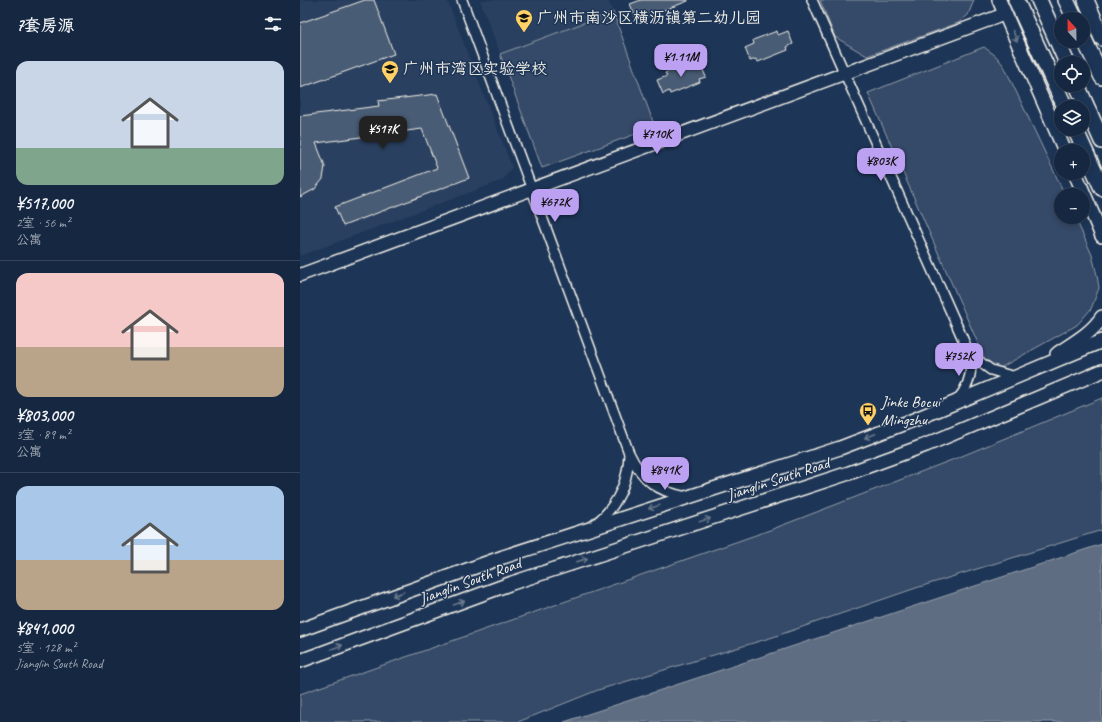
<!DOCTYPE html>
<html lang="zh">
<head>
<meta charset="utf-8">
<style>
  body { margin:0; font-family:Caveat,"LXGW WenKai TC",sans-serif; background:#1f3048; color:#f1f3f6; height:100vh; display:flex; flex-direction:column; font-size:15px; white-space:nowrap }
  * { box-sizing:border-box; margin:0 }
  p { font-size:13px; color:#9ea6b1 }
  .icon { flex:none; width:22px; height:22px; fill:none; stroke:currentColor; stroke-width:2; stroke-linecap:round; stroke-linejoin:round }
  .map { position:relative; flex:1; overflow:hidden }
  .side { display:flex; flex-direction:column; background:#162841; width:300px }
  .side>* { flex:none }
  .needle { width:26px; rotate:338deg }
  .fabs { position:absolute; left:754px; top:12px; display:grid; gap:8px }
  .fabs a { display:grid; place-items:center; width:36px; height:36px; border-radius:50%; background:#162841; box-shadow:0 2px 6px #0003,0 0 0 1px #35445a; font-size:20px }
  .price { position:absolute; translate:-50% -34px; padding:0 9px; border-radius:8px; background:#bca0f2; color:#111; font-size:13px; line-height:26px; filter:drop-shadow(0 1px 2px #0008) }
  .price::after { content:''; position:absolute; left:50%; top:24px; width:12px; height:9px; margin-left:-6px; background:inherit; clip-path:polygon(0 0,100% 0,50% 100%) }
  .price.selected { background:#222; color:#fff }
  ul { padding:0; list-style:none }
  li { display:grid; align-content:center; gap:8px; height:212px; padding:0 16px }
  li+li { border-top:1px solid #35445a }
  li span { display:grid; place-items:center; height:124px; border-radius:12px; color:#555 }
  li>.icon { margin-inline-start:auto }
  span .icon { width:72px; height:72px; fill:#fffc; stroke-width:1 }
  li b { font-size:17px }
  h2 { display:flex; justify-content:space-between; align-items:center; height:48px; padding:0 16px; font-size:17px }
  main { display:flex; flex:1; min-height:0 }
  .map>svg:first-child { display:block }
  .built { fill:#2a4060 }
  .green { fill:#354a67; stroke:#949ea8 }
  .water { fill:#5e6d82; stroke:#9aa2ab }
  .building { fill:#485b74; stroke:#f4f1e8 }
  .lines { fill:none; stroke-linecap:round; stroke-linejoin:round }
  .minor-casing { stroke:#f4f1e8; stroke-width:12 }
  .tertiary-casing { stroke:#f4f1e8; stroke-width:15 }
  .secondary-casing { stroke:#f4f1e8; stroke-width:16 }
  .primary-casing { stroke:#f4f1e8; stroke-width:18 }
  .minor { stroke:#1d3557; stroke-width:9 }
  .tertiary { stroke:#1d3557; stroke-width:12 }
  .secondary { stroke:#1d3557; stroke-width:13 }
  .primary { stroke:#1d3557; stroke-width:15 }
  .oneway { stroke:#68778a }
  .labels { text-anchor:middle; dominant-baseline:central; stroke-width:3; stroke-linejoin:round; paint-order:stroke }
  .poi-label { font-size:16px; fill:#f4f1e8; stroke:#1d3557; text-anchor:start }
  .street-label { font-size:16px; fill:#f4f1e8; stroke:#1d3557 }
</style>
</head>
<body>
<main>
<section class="side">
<h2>7套房源<svg class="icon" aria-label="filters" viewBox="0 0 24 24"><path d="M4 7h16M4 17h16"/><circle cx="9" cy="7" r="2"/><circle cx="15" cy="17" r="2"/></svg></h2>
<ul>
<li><span style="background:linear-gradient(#c9d6e8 70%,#7fa58c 0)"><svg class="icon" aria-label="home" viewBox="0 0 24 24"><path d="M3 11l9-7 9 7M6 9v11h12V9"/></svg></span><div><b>¥517,000</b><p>2室 · 56 m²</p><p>公寓</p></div></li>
<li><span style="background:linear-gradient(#f6c9c9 60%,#b9a48a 0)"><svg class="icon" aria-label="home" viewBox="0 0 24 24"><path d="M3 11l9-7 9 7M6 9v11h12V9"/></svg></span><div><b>¥803,000</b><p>3室 · 89 m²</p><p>公寓</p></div></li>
<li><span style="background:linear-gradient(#a9c7e8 60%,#b9a48a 0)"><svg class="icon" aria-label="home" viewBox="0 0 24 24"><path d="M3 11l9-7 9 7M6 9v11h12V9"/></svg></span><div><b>¥841,000</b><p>5室 · 128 m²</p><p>Jianglin South Road</p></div></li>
</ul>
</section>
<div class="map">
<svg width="802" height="722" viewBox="0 0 802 722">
  <rect width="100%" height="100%" fill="#1d3557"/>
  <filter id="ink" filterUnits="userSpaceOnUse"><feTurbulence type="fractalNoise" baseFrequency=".025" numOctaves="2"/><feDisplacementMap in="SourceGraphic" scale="8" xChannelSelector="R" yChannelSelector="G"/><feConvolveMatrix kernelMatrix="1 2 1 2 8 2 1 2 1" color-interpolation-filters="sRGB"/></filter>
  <g filter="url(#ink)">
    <g class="built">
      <path d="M0,0H147L212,167L203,180L0,256Z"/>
      <path d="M180,0H308L313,12L200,54Z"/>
    </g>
    <g class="green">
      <path d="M520,0H674L668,15L658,23L567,56L535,37Z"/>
      <path d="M313,12L355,127L242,168L200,54Z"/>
      <path d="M684,47L696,56L704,66L765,195H761V217H775L792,255L797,275L799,288L791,309L777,325L691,373L568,93Z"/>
      <path d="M802,398V530L616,588L473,637L298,690L218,722H0V694L470,530L662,456Z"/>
    </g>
    <path class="water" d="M802,544V722H264Z"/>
    <g class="building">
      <path d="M65,0H74L94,54L0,88V23Z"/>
      <path d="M341,0H388V1L343,18L342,15L336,18L330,4Z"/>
      <path d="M477,31L478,35L488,31L493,44L487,47L488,50L458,62L456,59L450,61L445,48L454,44L453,40Z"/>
      <path d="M389,63L391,67L400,63L406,77L399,79L400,82L370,94L369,91L363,94L357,80L367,76L365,73Z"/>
      <path d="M137,94L169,178L43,226L35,207L137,168L122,129L16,143L25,166L23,179L15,189L0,197V116L79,106L78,101Z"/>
    </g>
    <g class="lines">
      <defs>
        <g id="minor">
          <path d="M162,0L329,453C342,480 357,491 386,497"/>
          <path d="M512,0L670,355C673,373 669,387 657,400"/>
          <path d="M670,355L691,370L715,377"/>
          <path d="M295,524C318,506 328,483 329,454"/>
        </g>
        <path id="tertiary" d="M0,275L705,14"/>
        <g id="secondary">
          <path d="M699,0L765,151"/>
          <path d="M775,173L802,236"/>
          <path d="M757,354C773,343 792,333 802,317"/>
          <path d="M0,630L203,557L540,448L616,419L802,341"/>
          <path d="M0,661L212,583L549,473L626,445L802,371"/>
        </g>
        <g id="primary">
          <path d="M716,0L765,107"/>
          <path d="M739,0L767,63"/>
          <path d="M766,0L775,19"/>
          <path d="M786,0L802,38"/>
          <path d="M783,37L802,77"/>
          <path d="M777,85L802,141"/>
          <path d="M775,129L802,188"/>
        </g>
      </defs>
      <use href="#minor" class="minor-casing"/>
      <use href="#tertiary" class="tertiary-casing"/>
      <use href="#secondary" class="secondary-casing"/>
      <use href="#primary" class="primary-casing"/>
      <use href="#minor" class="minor"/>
      <use href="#tertiary" class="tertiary"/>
      <use href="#secondary" class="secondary"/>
      <use href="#primary" class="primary"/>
    </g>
    <defs><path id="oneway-shaft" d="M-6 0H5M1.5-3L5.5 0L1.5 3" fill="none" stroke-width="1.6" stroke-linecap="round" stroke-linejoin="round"/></defs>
    <g class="oneway">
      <use href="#oneway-shaft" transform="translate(715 36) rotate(66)"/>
      <use href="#oneway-shaft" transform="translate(570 436) rotate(159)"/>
      <use href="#oneway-shaft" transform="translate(354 507) rotate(162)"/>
      <use href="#oneway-shaft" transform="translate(405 520) rotate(-17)"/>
      <use href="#oneway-shaft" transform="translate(282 560) rotate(-19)"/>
      <use href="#oneway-shaft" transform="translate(98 594) rotate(160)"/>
      <use href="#oneway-shaft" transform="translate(159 603) rotate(-20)"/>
      <use href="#oneway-shaft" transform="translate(37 647) rotate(-20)"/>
    </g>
  </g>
  <defs>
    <symbol id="school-pin" viewBox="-11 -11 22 30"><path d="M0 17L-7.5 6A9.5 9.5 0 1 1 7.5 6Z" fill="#ffd166" stroke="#1d3557"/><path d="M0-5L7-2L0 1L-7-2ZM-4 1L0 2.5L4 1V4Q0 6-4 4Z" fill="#111"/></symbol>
    <symbol id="bus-pin" viewBox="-11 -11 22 30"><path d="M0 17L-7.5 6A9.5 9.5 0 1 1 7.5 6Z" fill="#ffd166" stroke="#1d3557"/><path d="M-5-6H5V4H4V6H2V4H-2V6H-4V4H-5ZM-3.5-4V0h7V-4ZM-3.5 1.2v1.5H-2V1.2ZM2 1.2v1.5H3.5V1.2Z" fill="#111"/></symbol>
  </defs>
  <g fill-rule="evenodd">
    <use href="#school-pin" x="214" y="8" width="20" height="27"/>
    <use href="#school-pin" x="80" y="59" width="20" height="27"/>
    <use href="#bus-pin" x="558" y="401" width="20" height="27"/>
  </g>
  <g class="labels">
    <g class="poi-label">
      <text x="237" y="18">广州市南沙区横沥镇第二幼儿园</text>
      <text x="103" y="69">广州市湾区实验学校</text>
      <text x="581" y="402">Jinke Bocui<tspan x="581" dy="18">Mingzhu</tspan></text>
    </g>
    <g class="street-label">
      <text transform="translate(478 479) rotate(-18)">Jianglin South Road</text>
      <text transform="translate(170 581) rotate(-20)">Jianglin South Road</text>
    </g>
  </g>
</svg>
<div class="fabs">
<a><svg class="needle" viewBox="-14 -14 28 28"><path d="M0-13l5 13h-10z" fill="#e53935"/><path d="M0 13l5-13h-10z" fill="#9ea6b1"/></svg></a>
<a><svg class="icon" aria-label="locate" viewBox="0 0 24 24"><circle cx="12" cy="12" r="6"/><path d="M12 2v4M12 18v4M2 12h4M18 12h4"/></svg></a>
<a><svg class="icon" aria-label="layers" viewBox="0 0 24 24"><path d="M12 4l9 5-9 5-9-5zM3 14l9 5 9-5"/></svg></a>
<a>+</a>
<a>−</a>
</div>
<b class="price" style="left:381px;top:78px">¥1.11M</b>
<b class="price selected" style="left:83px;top:150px">¥517K</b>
<b class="price" style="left:357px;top:155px">¥710K</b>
<b class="price" style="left:581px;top:182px">¥803K</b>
<b class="price" style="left:255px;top:223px">¥672K</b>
<b class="price" style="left:659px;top:377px">¥752K</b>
<b class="price" style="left:365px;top:491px">¥841K</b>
</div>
</main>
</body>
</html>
